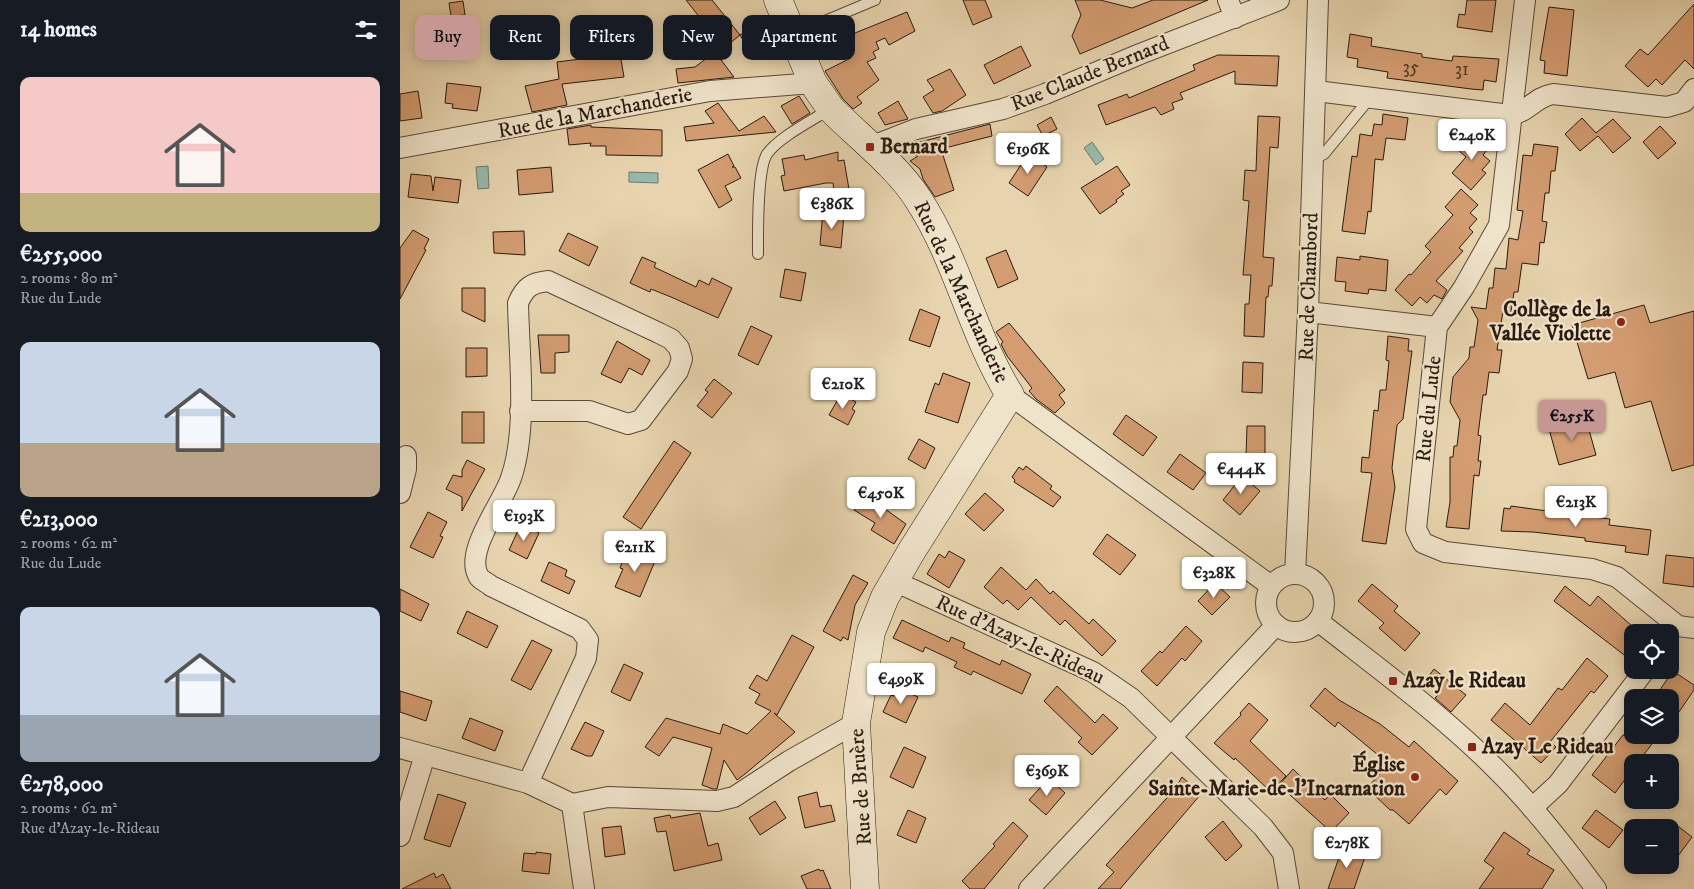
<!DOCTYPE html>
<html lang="en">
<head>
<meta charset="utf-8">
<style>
  body { margin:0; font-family:"IM FELL DW Pica",serif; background:#242831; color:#f1f3f6; height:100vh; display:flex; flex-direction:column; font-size:19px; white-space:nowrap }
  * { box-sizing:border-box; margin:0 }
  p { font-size:16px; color:#9ea1a6 }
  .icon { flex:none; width:28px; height:28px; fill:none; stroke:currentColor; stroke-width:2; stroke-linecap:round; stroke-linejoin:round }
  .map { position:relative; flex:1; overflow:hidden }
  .drawer { display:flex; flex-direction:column; background:#171b24; width:400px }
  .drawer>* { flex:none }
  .banner { position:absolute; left:15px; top:15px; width:475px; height:45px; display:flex; gap:10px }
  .buttons { position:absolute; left:1224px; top:624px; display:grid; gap:10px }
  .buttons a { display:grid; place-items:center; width:55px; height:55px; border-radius:10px; background:#171b24; box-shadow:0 2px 12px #0003; font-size:25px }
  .price { position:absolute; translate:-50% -42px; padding:0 11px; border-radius:5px; background:#fff; color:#222; font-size:16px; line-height:32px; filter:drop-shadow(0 1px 2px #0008) }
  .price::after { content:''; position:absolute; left:50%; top:30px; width:15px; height:11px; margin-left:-8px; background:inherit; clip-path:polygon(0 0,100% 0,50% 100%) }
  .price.active { background:#c59692; color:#111 }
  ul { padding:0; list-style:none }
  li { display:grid; align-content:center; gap:10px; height:265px; padding:0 20px }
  li span { display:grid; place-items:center; height:155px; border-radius:10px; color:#555 }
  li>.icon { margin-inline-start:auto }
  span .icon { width:90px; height:90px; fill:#fffc; stroke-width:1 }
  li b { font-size:21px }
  h2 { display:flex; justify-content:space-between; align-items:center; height:60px; padding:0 20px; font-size:21px }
  .pill { padding:0 18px; border-radius:10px; background:#171b24; box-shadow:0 2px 12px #0003; font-size:18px; line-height:45px }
  .pill.active { background:#c59692; color:#111 }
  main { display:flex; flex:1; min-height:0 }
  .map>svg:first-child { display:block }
  .water { fill:#97b8aa; stroke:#6c796c }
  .building { fill:#d39c71; stroke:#2b1a0f }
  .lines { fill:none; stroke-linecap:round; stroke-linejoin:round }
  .lane-casing { stroke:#5a4837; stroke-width:12 }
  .street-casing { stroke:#5a4837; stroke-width:22 }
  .secondary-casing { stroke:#2b1a0f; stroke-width:29 }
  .lane { stroke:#efe3ca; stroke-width:10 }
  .street { stroke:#efe3ca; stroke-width:20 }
  .secondary { stroke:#efe3ca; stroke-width:28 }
  .poi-dot { fill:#8f2418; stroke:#efe3ca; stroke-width:2 }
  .labels { text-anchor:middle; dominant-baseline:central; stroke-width:4.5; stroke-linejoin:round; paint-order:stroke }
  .number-label { font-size:19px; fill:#553a28 }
  .street-label { font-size:21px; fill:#2b1a0f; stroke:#efe3ca }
  .poi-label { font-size:21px; font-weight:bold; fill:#2b1a0f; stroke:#efe3ca; text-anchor:start }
</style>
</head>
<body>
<main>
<section class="drawer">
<h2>14 homes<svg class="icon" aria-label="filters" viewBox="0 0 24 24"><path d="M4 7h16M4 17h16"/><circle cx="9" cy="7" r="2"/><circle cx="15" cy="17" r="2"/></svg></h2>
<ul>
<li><span style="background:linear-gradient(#f6c9c9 75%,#c2b280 0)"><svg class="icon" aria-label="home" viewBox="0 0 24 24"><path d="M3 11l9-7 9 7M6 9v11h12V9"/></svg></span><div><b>€255,000</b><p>2 rooms · 80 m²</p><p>Rue du Lude</p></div></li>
<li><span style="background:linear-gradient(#c9d6e8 65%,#b9a48a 0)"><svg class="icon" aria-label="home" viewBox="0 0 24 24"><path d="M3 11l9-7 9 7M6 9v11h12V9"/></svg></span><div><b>€213,000</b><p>2 rooms · 62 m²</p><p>Rue du Lude</p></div></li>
<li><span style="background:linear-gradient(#c9d6e8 70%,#9aa5b1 0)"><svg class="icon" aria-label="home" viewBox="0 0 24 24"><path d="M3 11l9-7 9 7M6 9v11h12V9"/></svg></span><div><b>€278,000</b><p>2 rooms · 62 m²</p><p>Rue d'Azay-le-Rideau</p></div></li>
</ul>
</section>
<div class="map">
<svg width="1294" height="889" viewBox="0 0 1294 889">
  <rect width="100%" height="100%" fill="#e7d4ae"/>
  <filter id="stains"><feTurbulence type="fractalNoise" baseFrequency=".004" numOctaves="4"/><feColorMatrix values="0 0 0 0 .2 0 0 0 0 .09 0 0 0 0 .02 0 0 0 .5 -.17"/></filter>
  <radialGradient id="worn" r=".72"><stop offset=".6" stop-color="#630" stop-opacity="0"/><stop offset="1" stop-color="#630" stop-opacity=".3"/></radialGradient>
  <g class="water">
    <path d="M692,142L704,159L696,165L684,148Z"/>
    <path d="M88,166L89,188L78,189L76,167Z"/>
    <path d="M229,172L258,173V183L229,182Z"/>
  </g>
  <g class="building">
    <path d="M286,0H312L340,35L358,24L372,49L354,59L340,35L324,48Z"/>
    <path d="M563,0H585L592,17L573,25Z"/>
    <path d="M675,0H700L732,8L753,0H808L680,54L672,36L681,15Z"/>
    <path d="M1067,0H1096L1092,32L1057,27L1059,14L1065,15Z"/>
    <path d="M63,1L65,15L51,16L49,3Z"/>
    <path d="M1294,4V69L1285,60L1262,85L1256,79L1248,87L1225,66L1240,49L1248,55Z"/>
    <path d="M1149,7L1174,10L1167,76L1144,73L1145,61L1140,60Z"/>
    <path d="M507,12L515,31L489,45L485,38L476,42L479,49L473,52L476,58L467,62L479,80L457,97L462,103L453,109L443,99L425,71L451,58L440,34L447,30L450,35Z"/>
    <path d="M102,22L131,24V27L140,28L137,42L130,41L129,54L99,52Z"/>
    <path d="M950,34L972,38L971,46L1022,54V57L1052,61L1053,56L1099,59L1096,82L1084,80L1083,90L1071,89L987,78L988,72L957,67L958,59L947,57Z"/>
    <path d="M621,46L631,66L594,84L584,65Z"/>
    <path d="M315,52L334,77L278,83L276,69L295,67Z"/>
    <path d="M220,54L224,77L162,84L167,105L132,112L125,86L159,79L157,62Z"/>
    <path d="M818,55L879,56L877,86L835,84V71L780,93L783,99L772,103L774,109L761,115L755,107L706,125L698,105L727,94L729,98L795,70L793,65Z"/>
    <path d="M550,69L566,95L542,111L533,113L523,97L534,90L527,80Z"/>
    <path d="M47,83L81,87L77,111L52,108L53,104L45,103Z"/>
    <path d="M18,91L22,118L0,121V94Z"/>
    <path d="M399,96L410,113L392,124L381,106Z"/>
    <path d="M498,101L508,119L485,125L478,113Z"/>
    <path d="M318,103L339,131L364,116L376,132L286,141L284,127L314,123L305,111Z"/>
    <path d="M983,114L1008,118L1005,140L986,138L983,160L975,159L971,212L968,211L965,234L942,231L952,156L957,157L960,134L972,136L974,124L982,125Z"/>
    <path d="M858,116L880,117L878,148L870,147L863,257L874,258L872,286H869L868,297H866L864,337L844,336L845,304H849L851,275H843L849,201L843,200L845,170L856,171Z"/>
    <path d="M651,117L657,129L643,136L637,125Z"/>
    <path d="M1182,118L1196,133L1213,119L1231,138L1213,153L1198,136L1180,151L1165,134Z"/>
    <path d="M590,124L592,136L541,149L554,190L535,197L523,179L520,169L510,161L518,156H516L512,144Z"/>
    <path d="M191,125V127L262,130V156L206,155V146H190L191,143L169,145L167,129Z"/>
    <path d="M1260,126L1276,143L1258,159L1243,142Z"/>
    <path d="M1074,131L1090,146L1083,155L1090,161L1082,170L1086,173L1071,190L1052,173L1066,157L1057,149Z"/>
    <path d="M1134,144L1158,147L1155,171H1151L1149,193H1145L1142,221L1147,222L1144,243L1140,242L1138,265L1122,263L1118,292H1114L1111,312L1103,311L1097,350H1102L1099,373L1089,372L1086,395H1083L1078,435L1081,436L1078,461H1081L1079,476L1074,475L1069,529L1046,527L1050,502V457H1053L1054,446H1057L1060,420L1050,402L1053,377L1069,358L1070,347H1074L1078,320L1071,307L1086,309L1089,288H1093L1095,268L1106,269L1109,238L1118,240L1123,211L1117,210L1123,155L1132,156Z"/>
    <path d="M438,152V161L444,160L449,189L434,191L433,183H426L384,191L381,176L385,175L382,159L404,155L405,160Z"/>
    <path d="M328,154L334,166L332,167H335L341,178L325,186L332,200L319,208L298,170Z"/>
    <path d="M628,154L647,167L628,196L609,183Z"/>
    <path d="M717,166L730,185L721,191L724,194L716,200L717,202L700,214L681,188Z"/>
    <path d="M151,167L153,192L119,195L117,170Z"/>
    <path d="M11,174L31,176L33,191L35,177L61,180L58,203L8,197Z"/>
    <path d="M1061,189L1078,205L1070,213L1077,219L1069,228L1073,232L1059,248L1063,251L1036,281L1047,290L1042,299L1034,295L1027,303L1020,297L1012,306L995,290L1009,274L1011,275L1031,252L1025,246L1053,215L1045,207Z"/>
    <path d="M423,211L444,214L441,248L420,245Z"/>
    <path d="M13,230L29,239L24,249L26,250L0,299V248Z"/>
    <path d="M124,231L125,255L94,253L93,232Z"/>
    <path d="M168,233L198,247L189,266L159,251Z"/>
    <path d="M606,250L618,279L598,288L586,258Z"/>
    <path d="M960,256L988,260L986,291L969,289L968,294L945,291L946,282L935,281L937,257L960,260Z"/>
    <path d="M242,257L256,263L254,267L296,287L299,280L309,285L312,278L332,288L318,318L271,297L251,289L250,292L230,283Z"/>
    <path d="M385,269L406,273L401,301L380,297Z"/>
    <path d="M62,288H85V322L62,311Z"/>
    <path d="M1244,305L1250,323L1294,311V465L1272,471L1251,401L1225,408L1215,372L1188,379L1172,325Z"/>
    <path d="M520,309L540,317L530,347L509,340Z"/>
    <path d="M609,323L665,390L659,395L665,403L655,413L636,399L629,391L632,388L607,356L601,344L603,342L596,332Z"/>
    <path d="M351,326L372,336L358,365L338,355Z"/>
    <path d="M138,335H169V352L155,353V373H141Z"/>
    <path d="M988,336L1009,339L1008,351H1012L1003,419L997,425L992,468L995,487L986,544L962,541L972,473L961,472L962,457L969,458L974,410L978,411L980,390H986L989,361L986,360Z"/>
    <path d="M217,341L250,360L242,375L229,368L221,383L201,374Z"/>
    <path d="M66,348H87V376L66,377Z"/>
    <path d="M843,362L863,363L862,393L842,392Z"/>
    <path d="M543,373L570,383L558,423L525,412L535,383L539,385Z"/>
    <path d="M314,379L332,393L312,418L297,406L308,392L305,390Z"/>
    <path d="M441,394L456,402L452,409L455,411L448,425L429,415Z"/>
    <rect x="62" y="412" width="22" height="31"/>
    <path d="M726,415L757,437L743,456L713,434Z"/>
    <path d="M1186,419L1196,455L1159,465L1149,429Z"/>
    <path d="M847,426H865V455L846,456Z"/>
    <path d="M519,439L535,448L525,469L508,459Z"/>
    <path d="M274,441L291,453L241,529L223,517Z"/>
    <path d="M780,454L806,473L793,490L767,472Z"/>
    <path d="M67,460L85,469L62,511V497L46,489L53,475L62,477V470Z"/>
    <path d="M626,466L652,486L650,489L661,497L653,507L614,482L615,480L612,477L619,467L623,470Z"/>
    <path d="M842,476L860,491L840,515L823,500Z"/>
    <path d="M585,493L604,510L584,531L565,514Z"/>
    <path d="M464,494L506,524L494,544L471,530L475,523L454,510Z"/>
    <path d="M1111,506L1147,511V506L1170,509L1169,514L1210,519L1209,525L1251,530L1248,555L1225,552L1226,546L1185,541V538L1133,532L1101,531L1104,508L1110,509Z"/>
    <path d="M28,512L47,522L40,536L43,537L33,558L10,547Z"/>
    <path d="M121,524L139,533L127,559L109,550Z"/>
    <path d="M707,534L736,555L720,575L693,554Z"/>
    <path d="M227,550L255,561L240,597L215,587L223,569L220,568Z"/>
    <path d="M549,551L565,560L549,588L527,574L539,554L545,558Z"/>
    <path d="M1266,555L1294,558V587L1263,583Z"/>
    <path d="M149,562L167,570L165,576L175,581L169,594L141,581Z"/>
    <path d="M601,567L626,590L636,579L650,594L653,591L689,624L693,619L716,641L702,656L665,620L660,625L631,597L618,610L607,600L603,604L584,587Z"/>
    <path d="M453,575L468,583L455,605L448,640L443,637L441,641L423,631Z"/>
    <path d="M815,583L830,597L812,615L798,601Z"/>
    <path d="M972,584L998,606L994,611L1020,633L1005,651L979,628L984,623L958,601Z"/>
    <path d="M1165,586L1190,606L1198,596L1232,626V661L1154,601Z"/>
    <path d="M0,589L29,604L21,621L0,611Z"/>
    <path d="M67,611L98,626L87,648L57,633Z"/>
    <path d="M502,620L549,642L551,637L565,643L563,648L600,665L602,660L631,674L622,694L573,671L571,675L554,667L557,662L525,647L523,652L493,638Z"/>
    <path d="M786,626L802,641L785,661L782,658L757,686L741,671L760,651L762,653Z"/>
    <path d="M392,635L414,647L377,715L374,713L395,732L345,774L337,780L324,760L317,789H313L302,785L312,748L273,737L259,756L245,747L266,718L320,734L323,724L347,734L371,711L355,703L360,694L349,688L357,675L367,681Z"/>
    <path d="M132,640L152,650L131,690L111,680Z"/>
    <path d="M1187,658L1208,676L1194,693L1191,691L1150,742L1156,747L1141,763L1091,720L1105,703L1130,725L1158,688L1162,690Z"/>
    <path d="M224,664L243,673L230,701L211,692Z"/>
    <path d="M1034,669L1066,695L1051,712L1035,698L1040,693L1025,681Z"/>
    <path d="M1273,671L1294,685V690L1270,725V698L1259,691Z"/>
    <path d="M657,686L695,723L703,714L718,728L692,755L678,742L682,738L644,701Z"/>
    <path d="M498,688L518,697L506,723L483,712L491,695L494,696Z"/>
    <path d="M925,688L939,700L980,724L1009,747L1014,741L1058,781L1046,795L1040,789L1009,824L993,810H990L967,788L989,764L938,722L935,727L910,706Z"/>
    <path d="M0,691L32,701L26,721L0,712Z"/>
    <path d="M849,703L868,720L850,741L886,776L871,792L835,758L834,760L814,743L841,715L840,713Z"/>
    <path d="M70,718L103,731L95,751L62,738Z"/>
    <path d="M185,722L204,731L192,756H187L171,749Z"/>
    <path d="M1223,735H1259L1238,762H1232V770L1215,793L1192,775Z"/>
    <path d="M504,747L526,757L513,788L490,777Z"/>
    <path d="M893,769L925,800L930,794L949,813L931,832L879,785Z"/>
    <path d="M782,777L801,794L720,889H698L714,872L706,865L775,789Z"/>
    <path d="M649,778L665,793L646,815L629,800Z"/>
    <path d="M417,792L420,807L431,805L435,821L405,828L398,797Z"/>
    <path d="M38,794L66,803L50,847L24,839Z"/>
    <path d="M375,801L386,818L360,835L349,818Z"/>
    <path d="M508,810L526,818L516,843L497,835Z"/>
    <path d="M1196,810L1223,830L1209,848L1182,828Z"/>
    <path d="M300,813L308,846L318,843L322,860L274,871L266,831L257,832L254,818L270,815L271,818Z"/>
    <path d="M1270,820L1292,837L1270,867Z"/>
    <path d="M823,821L842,846L826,861L805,837Z"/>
    <path d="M613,822L628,836L584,889H570L562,881L595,846L593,844Z"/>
    <path d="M221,826L225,854L205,857L202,828Z"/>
    <path d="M1104,832L1130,850L1127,854L1154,870L1142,889H1079L1094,868L1084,861Z"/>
    <path d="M943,846L966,854L954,889H928Z"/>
    <path d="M136,852L151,854L149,874L122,871L124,853L136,854Z"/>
    <path d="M419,869L420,871L423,870L431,889H407L401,876Z"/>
    <path d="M34,873L36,878L43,874L51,889H2Z"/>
  </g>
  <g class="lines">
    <defs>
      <g id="lane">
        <path d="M394,34L475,0"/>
        <path d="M914,159L924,154L970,98"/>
        <path d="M358,254C358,233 357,170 367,154C379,137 413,120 430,109"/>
      </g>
      <g id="street">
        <path d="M828,0L835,18"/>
        <path d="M1125,0L1099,225L1064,287L1037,327L1016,529L1023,543L1045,552L1192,569L1217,577L1278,626L1294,628"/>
        <path d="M916,91L1110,115C1127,113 1135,97 1153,94L1267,107L1284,102L1294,89"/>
        <path d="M470,147L516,129L603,109L645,94L740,54L879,0"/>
        <path d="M0,148L310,91L413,83"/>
        <path d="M908,312L1037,327"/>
        <path d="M610,395L871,586"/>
        <path d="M120,411H189L228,424L241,420L278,371L282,359L279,348L271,339L259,333L148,281C131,283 125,287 118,303C119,356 128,429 111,478C103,503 63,552 79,577C81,580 88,583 91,586L180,629L188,640L186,658L128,783"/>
        <path d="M0,493L6,469V456"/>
        <path d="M895,574L908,312L918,0"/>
        <circle cx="895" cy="603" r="29"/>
        <path d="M494,581L693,672L731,698L863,827L883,853L889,889"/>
        <path d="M918,621C979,669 1044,716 1099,772C1135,808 1166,848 1196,889"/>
        <path d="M0,748L128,783L172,804L208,797L317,801L334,797L389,761L456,723"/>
        <path d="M172,804L184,889"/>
        <path d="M1132,808L1158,784L1245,670"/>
        <path d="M0,836L25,755"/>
        <path d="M629,889L876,625"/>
      </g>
      <path id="secondary" d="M378,0L413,83L431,109C458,136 498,167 518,199C558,260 572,334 610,395L511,552L485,597L471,632L456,723L465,889"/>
    </defs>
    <use href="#lane" class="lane-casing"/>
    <use href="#street" class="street-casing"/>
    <use href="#secondary" class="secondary-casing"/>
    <use href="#lane" class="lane"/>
    <use href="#street" class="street"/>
    <use href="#secondary" class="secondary"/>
  </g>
  <g class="poi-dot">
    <rect x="465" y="142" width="10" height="10" rx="2.5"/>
    <circle cx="1221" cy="322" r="5"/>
    <rect x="988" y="676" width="10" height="10" rx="2.5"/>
    <rect x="1067" y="742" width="10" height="10" rx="2.5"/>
    <circle cx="1015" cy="777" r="5"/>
  </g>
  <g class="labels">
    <g class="number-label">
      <text x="1011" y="67">35</text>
      <text x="1062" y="69">31</text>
    </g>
    <g class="street-label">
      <text transform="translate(690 74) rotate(-22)">Rue Claude Bernard</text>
      <text transform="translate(195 113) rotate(-11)">Rue de la Marchanderie</text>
      <text transform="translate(909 287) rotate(-88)">Rue de Chambord</text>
      <text transform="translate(561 292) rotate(65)">Rue de la Marchanderie</text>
      <text transform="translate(1029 409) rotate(-84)">Rue du Lude</text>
      <text transform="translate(620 640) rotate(25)">Rue d'Azay-le-Rideau</text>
      <text transform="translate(461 787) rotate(-94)">Rue de Bruère</text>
    </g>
    <g class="poi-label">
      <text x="480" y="147">Bernard</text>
      <text x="1211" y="310" text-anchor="end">Collège de la<tspan x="1211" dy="24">Vallée Violette</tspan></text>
      <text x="1003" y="681">Azay le Rideau</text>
      <text x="1082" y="747">Azay Le Rideau</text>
      <text x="1005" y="765" text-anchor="end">Église<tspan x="1005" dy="24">Sainte-Marie-de-l'Incarnation</tspan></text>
    </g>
  </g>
  <rect width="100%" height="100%" filter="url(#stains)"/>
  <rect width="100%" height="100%" fill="url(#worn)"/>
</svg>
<div class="buttons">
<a><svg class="icon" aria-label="locate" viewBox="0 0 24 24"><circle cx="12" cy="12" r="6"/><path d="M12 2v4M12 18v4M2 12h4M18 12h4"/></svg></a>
<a><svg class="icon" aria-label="layers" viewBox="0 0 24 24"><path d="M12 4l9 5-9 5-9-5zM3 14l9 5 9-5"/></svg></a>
<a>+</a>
<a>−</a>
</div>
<b class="price" style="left:1072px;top:161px">€240K</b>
<b class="price" style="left:628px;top:175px">€196K</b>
<b class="price" style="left:432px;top:230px">€386K</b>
<b class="price" style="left:443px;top:410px">€210K</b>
<b class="price active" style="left:1172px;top:442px">€255K</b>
<b class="price" style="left:841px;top:495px">€444K</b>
<b class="price" style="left:481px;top:519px">€450K</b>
<b class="price" style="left:1176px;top:528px">€213K</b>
<b class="price" style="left:124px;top:542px">€193K</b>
<b class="price" style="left:235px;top:573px">€211K</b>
<b class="price" style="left:814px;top:599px">€328K</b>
<b class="price" style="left:501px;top:705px">€499K</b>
<b class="price" style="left:647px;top:797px">€369K</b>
<b class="price" style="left:947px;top:869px">€278K</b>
<div class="banner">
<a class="pill active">Buy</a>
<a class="pill">Rent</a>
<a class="pill">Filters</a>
<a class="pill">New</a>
<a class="pill">Apartment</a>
</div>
</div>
</main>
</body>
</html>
